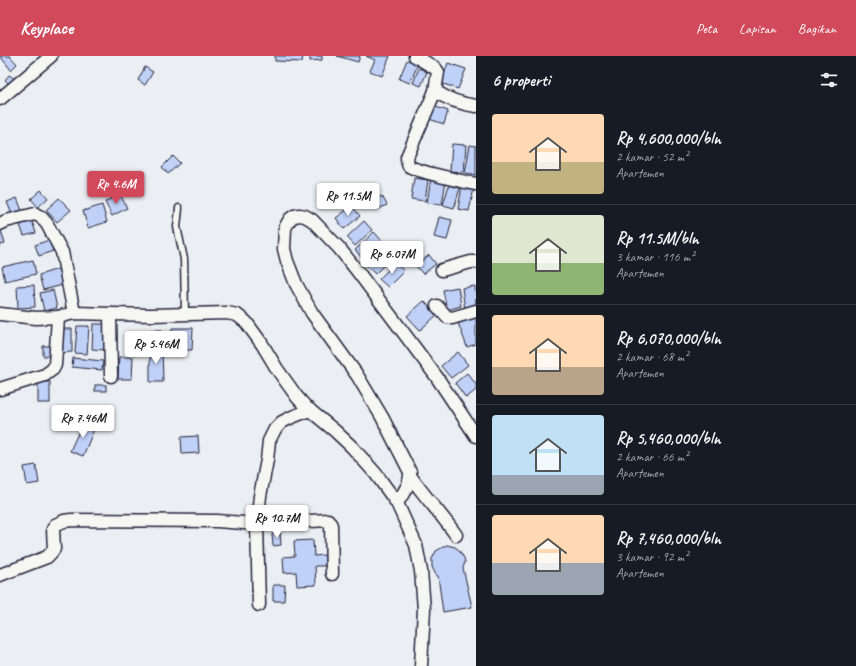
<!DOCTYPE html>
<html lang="id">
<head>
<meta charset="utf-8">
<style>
  body { margin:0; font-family:Caveat,sans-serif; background:#20242c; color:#f1f3f6; height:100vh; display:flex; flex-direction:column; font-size:15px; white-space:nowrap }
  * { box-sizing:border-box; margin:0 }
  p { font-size:13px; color:#9ea1a6 }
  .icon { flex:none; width:22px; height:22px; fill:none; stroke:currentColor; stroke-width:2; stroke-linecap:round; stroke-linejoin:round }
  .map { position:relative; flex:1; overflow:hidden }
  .drawer { display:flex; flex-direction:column; background:#171b24; width:380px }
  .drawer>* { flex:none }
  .price { position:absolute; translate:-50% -34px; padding:0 9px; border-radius:4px; background:#fff; color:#222; font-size:13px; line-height:26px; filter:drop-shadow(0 1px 2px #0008) }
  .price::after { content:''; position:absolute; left:50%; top:24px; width:12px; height:9px; margin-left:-6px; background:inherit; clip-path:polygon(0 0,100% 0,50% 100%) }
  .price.current { background:#d1495b; color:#fff }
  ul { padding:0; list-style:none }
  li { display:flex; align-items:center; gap:12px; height:100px; padding:0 16px }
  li+li { border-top:1px solid #363941 }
  li span { display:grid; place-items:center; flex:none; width:112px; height:80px; border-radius:4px; color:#555 }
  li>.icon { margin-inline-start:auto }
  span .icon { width:48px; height:48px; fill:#fffc; stroke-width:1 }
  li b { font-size:17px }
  h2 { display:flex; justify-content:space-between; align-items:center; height:48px; padding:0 16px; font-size:17px }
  header { display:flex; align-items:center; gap:24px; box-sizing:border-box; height:56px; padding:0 20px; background:#d1495b; color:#fff }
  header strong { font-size:19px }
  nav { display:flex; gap:22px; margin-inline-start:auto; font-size:14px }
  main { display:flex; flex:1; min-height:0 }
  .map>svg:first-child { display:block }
  .building { fill:#c0d1f7; stroke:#22223b }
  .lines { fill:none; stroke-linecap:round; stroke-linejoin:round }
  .service-casing { stroke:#22223b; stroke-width:9 }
  .minor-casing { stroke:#22223b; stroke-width:15 }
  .service { stroke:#f6f6f2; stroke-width:6 }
  .minor { stroke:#f6f6f2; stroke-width:12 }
</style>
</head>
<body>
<header>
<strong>Keyplace</strong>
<nav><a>Peta</a><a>Lapisan</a><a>Bagikan</a></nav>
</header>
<main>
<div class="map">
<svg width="476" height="610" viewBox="0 0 476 610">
  <rect width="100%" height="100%" fill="#ebeff3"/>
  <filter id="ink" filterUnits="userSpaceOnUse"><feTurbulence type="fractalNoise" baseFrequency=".025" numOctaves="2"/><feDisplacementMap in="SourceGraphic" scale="8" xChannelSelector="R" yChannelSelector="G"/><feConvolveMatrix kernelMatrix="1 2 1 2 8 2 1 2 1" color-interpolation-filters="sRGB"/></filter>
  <g filter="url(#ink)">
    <g class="building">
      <path d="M0,0H10L17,8L11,14Z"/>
      <path d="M275,0H303L302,6L275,5Z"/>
      <path d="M310,0H322V4L310,5Z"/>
      <path d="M337,0H360L358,6Z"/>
      <path d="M366,0H390L382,20L370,15L375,4Z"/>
      <path d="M407,4L418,8L410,27L399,23Z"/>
      <path d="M448,7L466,13L458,33L441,27Z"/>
      <path d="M145,11L153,16L145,29L138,24Z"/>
      <path d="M419,12L427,16L421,30L413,27Z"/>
      <path d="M9,19L15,23L10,29L5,24Z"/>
      <path d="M430,49L448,55L444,68L426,62Z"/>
      <path d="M452,88L466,89L464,116L450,115Z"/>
      <path d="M470,89L476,90V119L465,117Z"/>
      <path d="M173,100L180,107L168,118L162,111Z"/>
      <path d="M414,122L428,124L425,145L411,143Z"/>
      <path d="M431,122L446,124L442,149L427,147Z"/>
      <path d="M449,129L460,132L454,152L443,149Z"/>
      <path d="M462,130L474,132L469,155L458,153Z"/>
      <path d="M41,134L48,142L38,151L31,143Z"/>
      <path d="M120,138L127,152L112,160L105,146Z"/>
      <path d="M382,140L387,149L376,154L372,145Z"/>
      <path d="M17,142L23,157L13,161L7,146Z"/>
      <path d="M59,142L71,154L57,166L46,154Z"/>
      <path d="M102,149L107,166L88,172L83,155Z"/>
      <path d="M352,150L360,160L344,173L336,162Z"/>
      <path d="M439,161L452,164L447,184L434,181Z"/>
      <path d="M32,165L36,177L24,180L20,169Z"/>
      <path d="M364,165L372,174L355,190L347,181Z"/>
      <path d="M0,174H1L5,188L0,189Z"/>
      <path d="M374,176L384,187L365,205L355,194Z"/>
      <path d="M49,184L53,195L39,200L35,189Z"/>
      <path d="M383,191L392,201L375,218L365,208Z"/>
      <path d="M429,199L436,208L423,218L416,210Z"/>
      <path d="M33,204L36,218L5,225L2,211Z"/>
      <path d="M395,207L404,215L388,231L379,223Z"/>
      <path d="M58,213L63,229L43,234L39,219Z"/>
      <path d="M34,229L35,251L18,252L17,230Z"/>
      <path d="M475,230L476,252L465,254L462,232Z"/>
      <path d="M458,231L461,250L447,254L443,234Z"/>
      <path d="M53,234L57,252L44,255L40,237Z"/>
      <path d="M424,245L437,259L420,274L407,260Z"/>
      <path d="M474,258L476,262V288L467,291L457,264Z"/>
      <path d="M93,268H106L105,294L92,293Z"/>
      <path d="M77,270H89L87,298L75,297Z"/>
      <path d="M172,272H193L192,294H171Z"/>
      <path d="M60,273H72V296L60,297Z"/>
      <path d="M150,274H162L163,287H151Z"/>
      <path d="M133,288H147V298L133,299Z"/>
      <path d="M43,290H53L52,300H43Z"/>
      <path d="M150,291H162L163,326H150Z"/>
      <path d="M458,296L468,309L451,322L441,310Z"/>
      <path d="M119,301H133L132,323H118Z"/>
      <path d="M73,302L103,305L102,314L72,311Z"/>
      <path d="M467,317L476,328V334L466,342L455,327Z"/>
      <rect x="38" y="326" width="12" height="21"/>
      <rect x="95" y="329" width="11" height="6"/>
      <path d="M83,366L95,371L83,400L70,395Z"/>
      <path d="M198,380L199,397L182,398L181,381Z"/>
      <path d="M36,409L39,427L27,429L24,411Z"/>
      <path d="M280,476L281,489L273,490L272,478Z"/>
      <path d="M313,484L314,500L325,499V510H315L316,529L297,530L296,516L284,517L283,501L295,500L294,485Z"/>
      <path d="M447,489L455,491L459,494L464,502L465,506L463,512L472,551L443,556L438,520L436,519L432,511V503L436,495L443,491Z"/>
      <path d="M273,529H285L284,545H273Z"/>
    </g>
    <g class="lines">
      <defs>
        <path id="service" d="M179,152L177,171L184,203L185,258"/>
        <g id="minor">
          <path d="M415,0L435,12L438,16L435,35C447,43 462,48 476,50"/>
          <path d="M435,35L407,101C407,104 407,107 409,110C415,115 465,126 476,128"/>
          <path d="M0,43L51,0"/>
          <path d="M0,168L6,165L35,158L41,161L47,168L62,196L74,257"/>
          <path d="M442,214L471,206H476"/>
          <path d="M437,250L447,261L452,262L476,255"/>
          <path d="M0,258L36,262L58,261L74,257L151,259L227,257L237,259L246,266L262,288L277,313L297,341L306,351L335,375L352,391L376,418L397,447L416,489L421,515L424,553L421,610"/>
          <path d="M110,258L111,320"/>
          <path d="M0,333L45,319L53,313L55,309L58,261"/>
          <path d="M411,421C425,441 442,459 456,479"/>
          <path d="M397,447C403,437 411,428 410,416L382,361L357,319L312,257L296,228L287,205L284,193L285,172L290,163L294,160L300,159L305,160L312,164L339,192L355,212L436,320L476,380"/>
          <path d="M0,519L47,501L51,497L54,493L53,473L55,469L64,465L71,464L217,465L257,468L328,464L331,469L332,518"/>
          <path d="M259,549L257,468L260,440L267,404L269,385L275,373L282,366L292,361L310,354"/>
        </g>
      </defs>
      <use href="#service" class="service-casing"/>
      <use href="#minor" class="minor-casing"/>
      <use href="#service" class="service"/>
      <use href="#minor" class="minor"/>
    </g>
  </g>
</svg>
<b class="price current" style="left:116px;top:149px">Rp 4.6M</b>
<b class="price" style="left:348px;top:161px">Rp 11.5M</b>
<b class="price" style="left:392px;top:219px">Rp 6.07M</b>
<b class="price" style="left:156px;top:309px">Rp 5.46M</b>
<b class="price" style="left:83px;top:383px">Rp 7.46M</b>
<b class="price" style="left:277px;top:483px">Rp 10.7M</b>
</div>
<section class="drawer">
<h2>6 properti<svg class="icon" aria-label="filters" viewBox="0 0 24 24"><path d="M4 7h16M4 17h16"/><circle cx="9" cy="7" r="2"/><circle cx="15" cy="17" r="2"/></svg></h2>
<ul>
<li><span style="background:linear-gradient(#ffd9b3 60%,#c2b280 0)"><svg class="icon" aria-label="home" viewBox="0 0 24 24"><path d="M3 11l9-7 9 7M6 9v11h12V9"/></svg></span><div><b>Rp 4,600,000/bln</b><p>2 kamar · 52 m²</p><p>Apartemen</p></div></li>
<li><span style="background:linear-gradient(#dfe7d0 60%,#8fb573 0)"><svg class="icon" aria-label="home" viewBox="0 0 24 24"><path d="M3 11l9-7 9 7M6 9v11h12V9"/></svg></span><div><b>Rp 11.5M/bln</b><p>3 kamar · 116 m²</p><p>Apartemen</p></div></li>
<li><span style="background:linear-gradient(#ffd9b3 65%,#b9a48a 0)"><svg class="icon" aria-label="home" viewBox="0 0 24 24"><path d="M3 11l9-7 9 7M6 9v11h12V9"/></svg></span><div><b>Rp 6,070,000/bln</b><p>2 kamar · 68 m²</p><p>Apartemen</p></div></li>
<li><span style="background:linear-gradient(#bfe0f5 75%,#9aa5b1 0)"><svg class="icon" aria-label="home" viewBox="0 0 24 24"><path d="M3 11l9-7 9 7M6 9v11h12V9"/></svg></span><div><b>Rp 5,460,000/bln</b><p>2 kamar · 66 m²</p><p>Apartemen</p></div></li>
<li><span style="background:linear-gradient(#ffd9b3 60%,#9aa5b1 0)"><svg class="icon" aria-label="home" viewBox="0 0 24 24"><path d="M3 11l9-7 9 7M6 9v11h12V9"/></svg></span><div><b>Rp 7,460,000/bln</b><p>3 kamar · 92 m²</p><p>Apartemen</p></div></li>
</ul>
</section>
</main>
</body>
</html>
